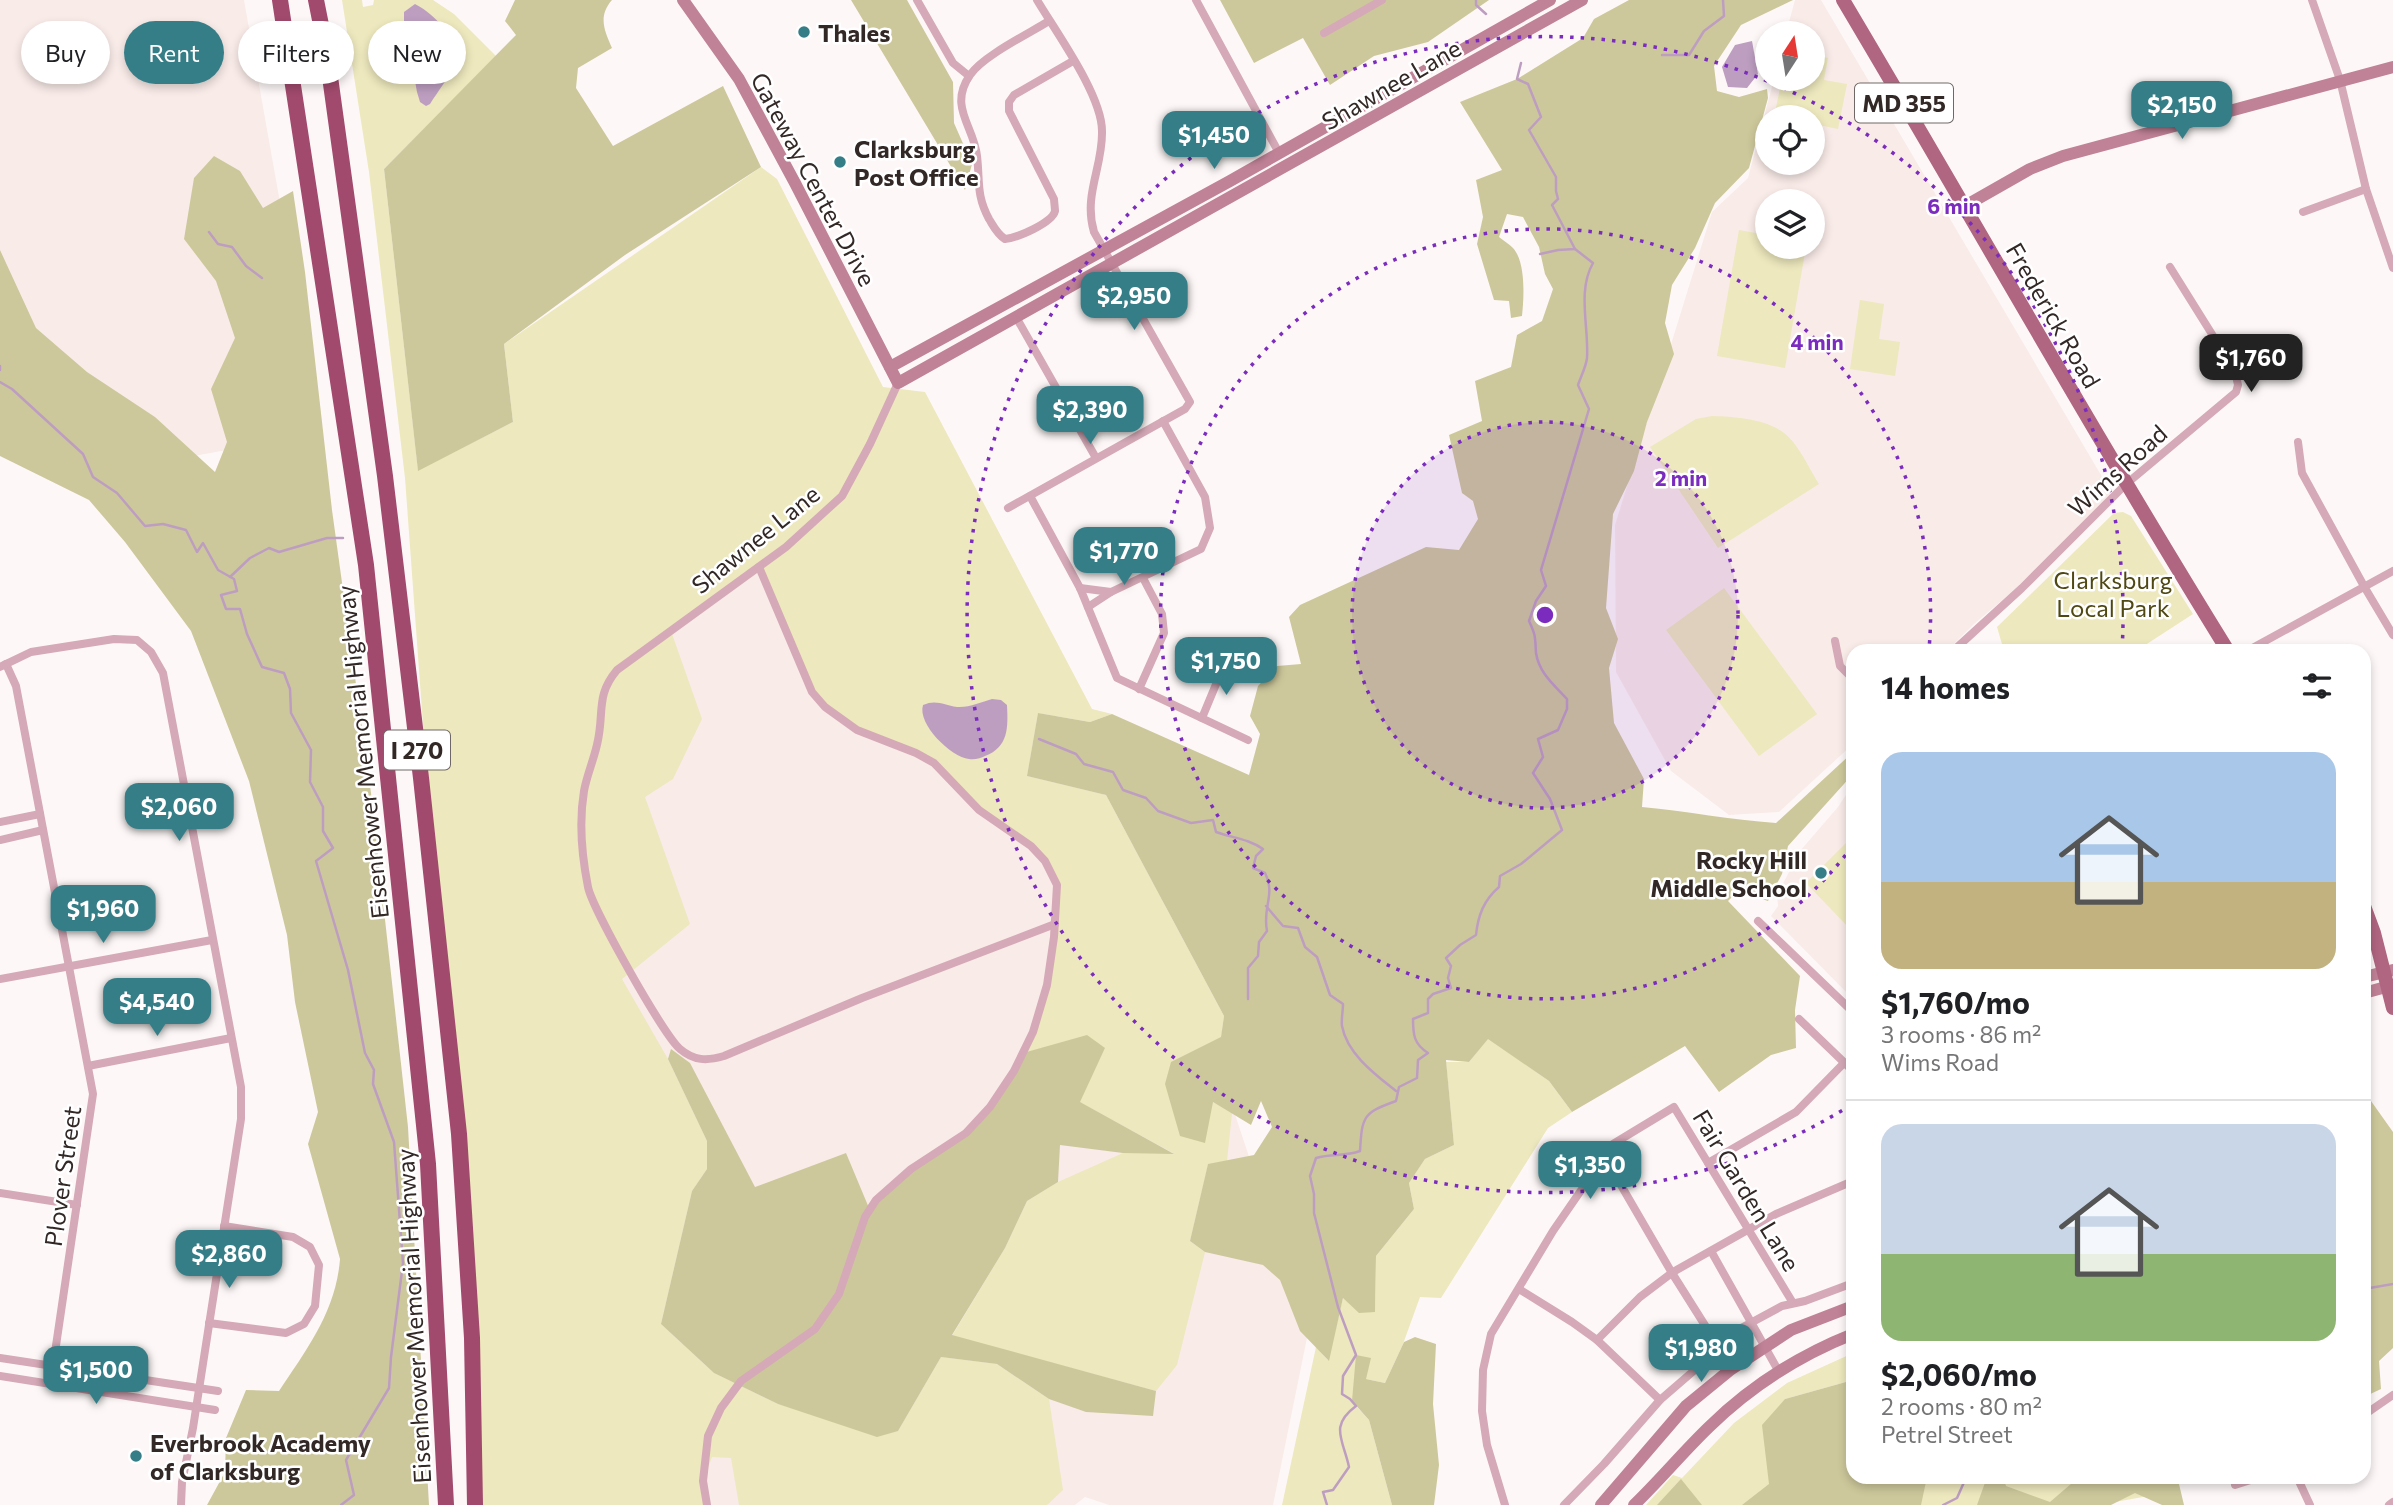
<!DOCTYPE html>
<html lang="en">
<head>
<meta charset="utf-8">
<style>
  body { margin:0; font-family:Commissioner,sans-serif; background:#f6f6f6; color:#202124; height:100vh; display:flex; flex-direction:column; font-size:26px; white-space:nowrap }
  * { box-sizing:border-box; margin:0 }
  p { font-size:23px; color:#757577 }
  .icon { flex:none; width:38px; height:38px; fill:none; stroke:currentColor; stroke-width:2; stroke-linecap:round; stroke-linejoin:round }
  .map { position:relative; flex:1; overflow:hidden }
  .sheet { position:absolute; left:1846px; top:644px; width:525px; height:840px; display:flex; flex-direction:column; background:#fff; border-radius:21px; box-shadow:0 4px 10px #0003 }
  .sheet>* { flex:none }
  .hud { position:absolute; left:21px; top:21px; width:665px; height:63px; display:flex; gap:14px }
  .needle { width:46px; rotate:12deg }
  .buttons { position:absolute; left:1755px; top:21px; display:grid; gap:14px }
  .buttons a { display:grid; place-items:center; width:70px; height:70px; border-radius:50%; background:#fff; box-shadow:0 4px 10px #0003; font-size:35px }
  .price { position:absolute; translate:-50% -60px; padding:0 16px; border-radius:14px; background:#367e87; color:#fff; font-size:23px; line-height:46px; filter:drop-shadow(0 2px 4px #0008) }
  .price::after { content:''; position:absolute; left:50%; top:42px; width:21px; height:16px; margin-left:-10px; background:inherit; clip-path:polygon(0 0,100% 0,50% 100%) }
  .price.on { background:#222; color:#fff }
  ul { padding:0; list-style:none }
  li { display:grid; align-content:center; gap:14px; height:371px; padding:0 35px }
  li+li { border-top:2px solid #e0e0e0 }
  li span { display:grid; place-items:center; height:217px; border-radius:21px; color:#555 }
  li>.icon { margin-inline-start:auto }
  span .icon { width:126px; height:126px; fill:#fffc; stroke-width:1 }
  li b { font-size:30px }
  h2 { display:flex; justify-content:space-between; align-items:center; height:84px; padding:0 35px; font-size:30px }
  .pill { padding:0 24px; border-radius:32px; background:#fff; box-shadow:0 4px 10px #0003; font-size:24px; line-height:63px }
  .pill.on { background:#367e87; color:#fff }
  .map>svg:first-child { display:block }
  .built { fill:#f9ebe8; fill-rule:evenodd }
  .green { fill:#ede8bd }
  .forest { fill:#cdc89b }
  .water { fill:#bd9ec1 }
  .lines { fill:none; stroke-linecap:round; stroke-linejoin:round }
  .stream { stroke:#bd9ec1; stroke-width:2.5 }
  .street { stroke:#d5a9b7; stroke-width:8 }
  .secondary { stroke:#c08297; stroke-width:12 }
  .primary { stroke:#b06580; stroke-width:14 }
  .highway { stroke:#a14a6d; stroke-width:16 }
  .ring { fill:none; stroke:#7b2cbf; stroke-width:3.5; stroke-dasharray:3.5 7 }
  .poi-dot { fill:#367e87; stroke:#fff; stroke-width:2.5 }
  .labels { text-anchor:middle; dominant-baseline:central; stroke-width:5; stroke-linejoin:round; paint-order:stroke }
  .shield { fill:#fff; stroke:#706867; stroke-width:2 }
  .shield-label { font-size:23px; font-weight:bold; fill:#322826 }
  .poi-label { font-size:24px; font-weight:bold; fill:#322826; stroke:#fff; text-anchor:start }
  .street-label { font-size:24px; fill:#322826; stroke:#fff }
  .park-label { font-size:24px; fill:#4f4812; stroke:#fff }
  .centre { fill:#7b2cbf; stroke:#fff; stroke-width:3.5 }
  .ring-label { font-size:21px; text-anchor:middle; font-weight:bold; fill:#7b2cbf; stroke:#fff; stroke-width:5; stroke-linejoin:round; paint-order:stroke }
</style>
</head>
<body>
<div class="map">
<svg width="2393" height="1505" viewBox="0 0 2393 1505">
  <rect width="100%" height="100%" fill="#fdf8f7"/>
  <g class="built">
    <path d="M0,0H244L321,433L166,461L0,325Z"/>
    <path d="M1795,0H1821L2111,492L2110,495L2012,592L1974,624L1947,651H1853V744L1779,812L1729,815L1671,771L1616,672L1615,525L1712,212L1748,178L1774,79H1813V33H1786ZM1768,117H1813V163H1768ZM1768,201H1813V247H1768Z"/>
    <path d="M867,391L1161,893L1308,1333L1273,1505H1109L1085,1497L1075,1505H496L513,422Z"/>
    <path d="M1853,784V999L1771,916L1778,906L1777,895L1800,851L1838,807Z"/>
  </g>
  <g class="green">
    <path d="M342,0H362L363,7L373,5L374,0H433L454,14L496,56L384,169L418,470L513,422L504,344L761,167L777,179L883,387L925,392L1092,709L1112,714L1090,722L1038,713L1027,776L1106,795L1224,1016L1213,1102L1232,1113L1227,1161L1208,1165L1190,1241L1205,1252L1177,1365L1156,1391L952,1336L1005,1248L1027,1201L1058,1182L1123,1153H1173L1079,1102L1105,1048L1023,1053L1047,985L1056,885L1045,861L979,810L934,763L857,730L812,692L759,567L671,631L702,719L673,779L645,797L690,924L622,979L668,1059L707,1141V1169L692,1191L661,1324L714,1373L778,1404L898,1431L941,1357L997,1364L1049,1399L1063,1490L1047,1505H739L731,1458L712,1457L703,1481L707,1505H480L405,478L369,172Z"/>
    <path d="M1813,55L1828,58L1824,80L1847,84L1838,129L1814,124L1813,127V117H1774L1782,79H1813Z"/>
    <path d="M1739,230L1767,235L1768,247H1806L1785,368L1717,356Z"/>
    <path d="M1860,300L1884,304L1879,339L1900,342L1895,376L1850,369Z"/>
    <path d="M1712,416C1738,417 1776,419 1793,442C1803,454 1810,470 1819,484L1718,548L1650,447L1696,419Z"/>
    <path d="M2123,512L2131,516L2193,614L2136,651H2004L1997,627L2114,513Z"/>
    <path d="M1724,588L1817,714L1759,756L1666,630Z"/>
    <path d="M1853,836V932L1806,883Z"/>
    <path d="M1488,1038L1549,1081L1572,1112L1548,1128L1441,1298L1420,1297L1403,1344L1385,1383L1366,1379L1356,1406L1369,1420L1392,1505H1282L1316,1347L1328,1360L1343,1298L1375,1312L1376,1256L1414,1209L1409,1183L1425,1159L1454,1145L1446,1062H1469Z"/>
    <path d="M1853,1353V1380L1785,1399L1853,1477H2167L2171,1492L2098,1505H1646L1673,1475L1682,1478L1734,1423L1787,1383Z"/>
  </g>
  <g class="forest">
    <path d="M515,0H612C598,16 604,30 612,48L578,68L576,88L613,146L723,86L761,167L625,255L504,344L513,422L418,471L384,169L516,35L505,21Z"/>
    <path d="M851,0H907L953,82L954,123L972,164L965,190Z"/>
    <path d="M1220,0H1489L1428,42L1374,56L1330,85L1303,38L1254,63Z"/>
    <path d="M1629,0H1793L1741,25L1714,66L1717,91L1739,97L1767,89L1768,98L1749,168L1715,203L1695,248L1672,285L1665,323L1674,354L1647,422L1634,471L1613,514L1606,608L1618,639L1609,668L1614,723L1644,779L1642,807C1687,811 1731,820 1776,823L1853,752V774L1788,846L1782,874L1768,901L1738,891L1728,901L1800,976L1795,1010L1796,1048L1771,1055L1719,1092L1685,1046L1572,1112L1549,1081L1488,1039L1469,1062L1446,1060L1454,1145L1425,1159L1409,1183L1414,1209L1376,1256L1375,1312L1359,1313L1343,1298L1329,1361L1300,1331L1280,1280L1263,1265L1205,1252L1190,1241L1208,1164L1254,1155L1272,1127L1261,1101L1251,1125L1213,1102L1205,1143L1180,1136L1165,1084L1171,1062L1221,1037L1224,1016L1106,795L1027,776L1038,713L1090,722L1112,714L1249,775L1260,734L1250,716L1258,686L1277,666L1301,664L1289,617L1300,605L1426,547L1459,550L1478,519L1473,501L1462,493L1449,435L1482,421L1475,381L1511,367L1517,335L1542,321L1553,289L1545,274L1539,247L1523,217L1507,214L1499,237C1503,240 1509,244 1513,248C1526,262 1524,298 1522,316L1511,318L1509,301L1494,300L1477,244L1483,217L1476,180L1502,170L1460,102L1517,79L1583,38L1594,19Z"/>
    <path d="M214,156L240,171L263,208L293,191L305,272L332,510L371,793L408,1127L429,1505H207L225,1472L226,1438L246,1390L279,1391C307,1349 336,1311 340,1259L308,1144L318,1112L295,1002L287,935L249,781L191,631L125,542L89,500L0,456V250L36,328L87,372L155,417L215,472L227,442L211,389L235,338L216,281L184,239L194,178Z"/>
    <path d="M1087,1035L1105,1048L1080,1102L1174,1154L1123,1153L1060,1145L1058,1182L1027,1201L1005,1248L952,1335L1156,1391L1153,1416L1086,1412L1049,1399L997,1364L941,1357L898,1431L877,1437L778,1404L714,1373L661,1324L692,1191L707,1169V1141L668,1059L671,1049L690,1063L755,1187L846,1153L869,1208L911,1169L966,1133L990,1107L1023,1053Z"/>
    <path d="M2364,1101H2371L2393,1132V1348L2379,1361L2381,1389L2364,1397Z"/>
    <path d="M1415,1337L1436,1344L1433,1404L1439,1465L1434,1505H1392L1369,1420L1352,1401L1356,1355L1371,1358L1366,1379L1385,1383L1404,1342Z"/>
    <path d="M1853,1380V1477H1927L1921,1505H1742L1769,1484L1762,1425L1785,1399Z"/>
    <path d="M1987,1477H2003L2006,1486L2050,1502L2079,1477H2180L2179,1484L2184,1505H2162L2135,1493L2111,1505H1977Z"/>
    <path d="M1681,1479L1702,1505H1657Z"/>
  </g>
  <g class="water">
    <path d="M415,4C427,10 436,19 445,29C469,56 446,79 430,104L426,106L420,102L417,92L404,21V12Z"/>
    <path d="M1752,41L1758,74L1747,88L1728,87L1722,67L1735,45Z"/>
    <path d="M992,699L1001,700L1007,705C1008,727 1009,747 985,756C981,758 975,760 969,759C951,757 917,724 923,705C936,699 944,705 957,707C969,708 981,702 992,699Z"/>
  </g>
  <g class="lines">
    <g class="stream">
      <path d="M1476,0V5L1486,14"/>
      <path d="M1662,55H1689L1704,31L1724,16L1723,0"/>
      <path d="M209,232L218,244L232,247L246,266L262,278"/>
      <path d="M1540,254L1558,250L1575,249"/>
      <path d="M0,366V370"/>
      <path d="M0,382L12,389L83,454L93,477L117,493L145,526L163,524L186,530L197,552L203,543L218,570L234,579L237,591L221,595L226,609H240L247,634L262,667L284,673L290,689L291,713L311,750L310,782L323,807V831L333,848L316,861L348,970L365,1053L374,1070L373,1084L394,1142L403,1263L391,1357L389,1388L346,1460L354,1495L341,1505"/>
      <path d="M230,577L250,558L269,548L279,552L327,538H343"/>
      <path d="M1039,739L1076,754L1084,764L1113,772L1123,790L1146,798L1158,811L1191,823L1213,820L1216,832C1233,838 1249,839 1263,849L1256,856L1253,868L1265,873C1276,896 1262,906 1267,931L1259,942L1258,956L1248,968V999"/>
      <path d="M1266,906L1283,926L1298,928L1305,947L1317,957L1330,995L1343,1004C1343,1011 1341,1020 1342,1026C1347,1054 1376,1075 1396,1091"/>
      <path d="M2364,1289L2393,1284"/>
      <path d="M2049,1477L2051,1479L2054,1477"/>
      <path d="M1327,1505L1323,1492L1333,1490L1349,1467C1343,1439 1329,1426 1356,1406L1350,1399L1342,1394L1343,1376L1356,1355L1338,1307L1314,1213V1194L1310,1176L1316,1158C1332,1153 1344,1157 1360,1151C1362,1116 1363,1113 1396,1101L1399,1087L1417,1078L1418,1060L1428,1053C1414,1044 1413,1035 1413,1019L1428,1013V999L1433,994L1451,988L1448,978L1451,966L1446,958L1460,945L1476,935C1478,915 1484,900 1499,887L1500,876L1521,864L1562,830L1550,799L1533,773L1543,757L1538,739L1558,730L1567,709V699C1554,685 1539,673 1536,653C1535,637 1536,636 1529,621L1536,601L1546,586L1541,570L1589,409L1578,385C1581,376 1586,367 1587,358C1589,327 1577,291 1593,263L1575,249L1552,205L1558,199L1556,191V177L1529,130L1541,117L1528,84L1517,79L1521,63"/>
      <path d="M1943,1505L1957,1498L1965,1480L1964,1477"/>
    </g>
    <g class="street">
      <path d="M917,0L953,63L969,76"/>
      <path d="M1196,0L1279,153"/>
      <path d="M2312,0L2340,80L2366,189L2393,268"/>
      <path d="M1049,21C1028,34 983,56 970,75C948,107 974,126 977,156C980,181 976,195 989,219C994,227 997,234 1005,239C1017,238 1052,223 1055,211C1055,209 1054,200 1054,199L1009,111V102L1014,95L1073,61"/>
      <path d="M1324,33L1382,0"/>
      <path d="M2303,212L2366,189"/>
      <path d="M1016,317L1096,458"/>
      <path d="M898,383L870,444L842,496L786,547L617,670C596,695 604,711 598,740C595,757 587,774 584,791C579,821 582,857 588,887C592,908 664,1036 680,1049C694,1061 707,1061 724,1056L862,998L1055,924"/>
      <path d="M2298,442L2302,473L2365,588L2393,635"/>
      <path d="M1030,496L1080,588L1117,678L1248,740"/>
      <path d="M1008,508L1185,409L1190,402L1094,232C1083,195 1103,167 1102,131C1102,95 1056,32 1037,0"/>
      <path d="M1080,588L1111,592L1088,607"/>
      <path d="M1111,592L1201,549L1210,528L1205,497L1163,421"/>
      <path d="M1835,641L1840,666L1853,679"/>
      <path d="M1953,651L2022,588L2125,485L2236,392L2238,385L2235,371L2170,267"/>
      <path d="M2247,651L2393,571"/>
      <path d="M6,664L16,686L93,1094L53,1366"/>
      <path d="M0,667L31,652L114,639L137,640L151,652L163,673L241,1087V1119L193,1428L182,1482L181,1505"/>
      <path d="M1139,689L1164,633L1162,614L1143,578"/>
      <path d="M1202,718L1224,665"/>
      <path d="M0,822L40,814"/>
      <path d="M0,840L43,830"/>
      <path d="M1758,921L1853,1012"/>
      <path d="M0,979L212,940"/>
      <path d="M1799,1019L1853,1071"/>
      <path d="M88,1066L231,1038"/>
      <path d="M1604,1156L1672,1273L1718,1346"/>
      <path d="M1708,1163L1796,1112L1844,1063"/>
      <path d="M0,1193L77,1205"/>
      <path d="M1711,1251L1779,1372"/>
      <path d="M1519,1289L1572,1322L1597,1340L1660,1400"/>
      <path d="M209,1323L286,1333L304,1324L315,1306L319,1265L310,1247L293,1237L224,1226"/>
      <path d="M1597,1340L1640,1297L1673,1272L1776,1214L1853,1181"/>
      <path d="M0,1358L218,1391"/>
      <path d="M0,1376L215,1410"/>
      <path d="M2364,1415L2393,1395"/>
      <path d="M2297,1477L2310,1505"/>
      <path d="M2235,1485L2260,1477"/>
      <path d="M707,1505L703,1481L708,1436L721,1408L741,1381L815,1329L839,1294L865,1217L876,1200L911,1169L966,1133L990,1107L1014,1071L1033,1032L1047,985L1054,937L1057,885L1045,861L1031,846L979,810L934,763L916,753L857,730L825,707L812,692L759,567"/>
      <path d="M1505,1505L1487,1445L1482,1411L1483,1370L1491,1334L1553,1231L1613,1144L1674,1107L1793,1303"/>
      <path d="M1564,1505L1604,1464L1660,1400L1712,1355L1732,1333L1782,1306L1805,1301L1853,1283"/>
      <path d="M2389,1505L2393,1502"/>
    </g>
    <g class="secondary">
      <path d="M683,0L739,79L795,183L898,383L1582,0"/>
      <path d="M1965,206L2030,169L2063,156L2393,67"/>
      <path d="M890,367L1230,181L1550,0"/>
      <path d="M2364,977L2393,970"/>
      <path d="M2364,993L2393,985"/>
      <path d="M1601,1505L1686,1406L1730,1370L1791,1330L1853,1306"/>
      <path d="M1634,1505C1660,1480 1683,1452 1709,1427C1750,1387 1800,1355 1853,1334"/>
    </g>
    <g class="primary">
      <path d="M1843,0C1972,217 2095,436 2228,651"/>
      <path d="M2364,906L2374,933L2393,1008"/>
    </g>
    <g class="highway">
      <path d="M280,0L366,565L428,1164L446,1505"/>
      <path d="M316,0L327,55L385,476L421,778L459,1134L472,1338L475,1505"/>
    </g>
  </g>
  <circle cx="1545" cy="615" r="193" fill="#7b2cbf" fill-opacity=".12"/>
  <g class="ring">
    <circle cx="1545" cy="615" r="193"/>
    <path d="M1852 847A385 385 0 1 1 1929 649"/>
    <path d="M1851 1105A578 578 0 1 1 2122 650"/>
  </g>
  <g class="poi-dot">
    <circle cx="804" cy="32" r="7"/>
    <circle cx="840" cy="162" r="7"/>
    <circle cx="1821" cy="873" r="7"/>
    <circle cx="136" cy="1456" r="7"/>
  </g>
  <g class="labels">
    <g class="shield">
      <rect x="1855" y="83.5" width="98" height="39" rx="5"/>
      <rect x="384" y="730.5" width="66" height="39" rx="5"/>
    </g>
    <g class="shield-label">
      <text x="1904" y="103">MD 355</text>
      <text x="417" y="750">I 270</text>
    </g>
    <g class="poi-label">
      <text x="818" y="32">Thales</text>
      <text x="854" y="148">Clarksburg<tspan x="854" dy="28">Post Office</tspan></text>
      <text x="1807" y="859" text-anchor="end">Rocky Hill<tspan x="1807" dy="28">Middle School</tspan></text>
      <text x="150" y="1442">Everbrook Academy<tspan x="150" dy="28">of Clarksburg</tspan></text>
    </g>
    <g class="street-label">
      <text transform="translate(1391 84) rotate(-30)">Shawnee Lane</text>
      <text transform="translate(814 179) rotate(62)">Gateway Center Drive</text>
      <text transform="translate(2054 315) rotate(60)">Frederick Road</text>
      <text transform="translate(2117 470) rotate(-42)">Wims Road</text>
      <text transform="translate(755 539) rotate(-39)">Shawnee Lane</text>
      <text transform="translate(362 752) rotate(-96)">Eisenhower Memorial Highway</text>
      <text transform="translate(62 1176) rotate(-82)">Plover Street</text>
      <text transform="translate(1747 1190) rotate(59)">Fair Garden Lane</text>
      <text transform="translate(413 1316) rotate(-93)">Eisenhower Memorial Highway</text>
    </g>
    <g class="park-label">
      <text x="2113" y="579">Clarksburg<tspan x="2113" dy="28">Local Park</tspan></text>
    </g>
  </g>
  <circle cx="1545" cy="615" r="10" class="centre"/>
  <g class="ring-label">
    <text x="1954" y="214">6 min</text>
    <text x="1817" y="350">4 min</text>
    <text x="1681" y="486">2 min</text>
  </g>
</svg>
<div class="buttons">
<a><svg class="needle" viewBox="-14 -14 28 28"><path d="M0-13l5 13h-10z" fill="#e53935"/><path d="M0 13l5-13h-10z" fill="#757577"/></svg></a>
<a><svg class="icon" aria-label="locate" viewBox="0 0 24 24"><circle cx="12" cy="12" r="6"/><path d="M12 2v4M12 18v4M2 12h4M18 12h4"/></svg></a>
<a><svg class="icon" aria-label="layers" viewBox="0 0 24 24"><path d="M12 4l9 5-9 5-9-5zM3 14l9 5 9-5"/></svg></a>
</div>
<b class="price" style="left:2182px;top:141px">$2,150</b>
<b class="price" style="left:1214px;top:171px">$1,450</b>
<b class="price" style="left:1134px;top:332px">$2,950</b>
<b class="price on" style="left:2251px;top:394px">$1,760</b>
<b class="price" style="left:1090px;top:446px">$2,390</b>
<b class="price" style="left:1124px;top:587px">$1,770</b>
<b class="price" style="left:1226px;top:697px">$1,750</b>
<b class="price" style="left:179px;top:843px">$2,060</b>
<b class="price" style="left:103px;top:945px">$1,960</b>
<b class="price" style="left:157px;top:1038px">$4,540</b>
<b class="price" style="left:1590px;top:1201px">$1,350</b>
<b class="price" style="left:229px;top:1290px">$2,860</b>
<b class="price" style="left:1701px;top:1384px">$1,980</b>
<b class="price" style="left:96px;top:1406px">$1,500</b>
<div class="hud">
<a class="pill">Buy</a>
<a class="pill on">Rent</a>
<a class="pill">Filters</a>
<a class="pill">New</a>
</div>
<section class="sheet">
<h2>14 homes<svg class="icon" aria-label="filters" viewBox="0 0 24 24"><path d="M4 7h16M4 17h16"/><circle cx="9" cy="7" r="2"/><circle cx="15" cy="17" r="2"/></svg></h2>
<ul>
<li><span style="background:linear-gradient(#a9c7e8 60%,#c2b280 0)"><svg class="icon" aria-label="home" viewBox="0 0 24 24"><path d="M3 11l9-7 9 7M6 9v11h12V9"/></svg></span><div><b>$1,760/mo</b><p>3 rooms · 86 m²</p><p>Wims Road</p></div></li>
<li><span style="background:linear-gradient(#c9d6e8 60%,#8fb573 0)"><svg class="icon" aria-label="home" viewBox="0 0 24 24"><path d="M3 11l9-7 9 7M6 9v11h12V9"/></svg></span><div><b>$2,060/mo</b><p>2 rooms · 80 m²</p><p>Petrel Street</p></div></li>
</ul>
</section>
</div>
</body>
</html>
